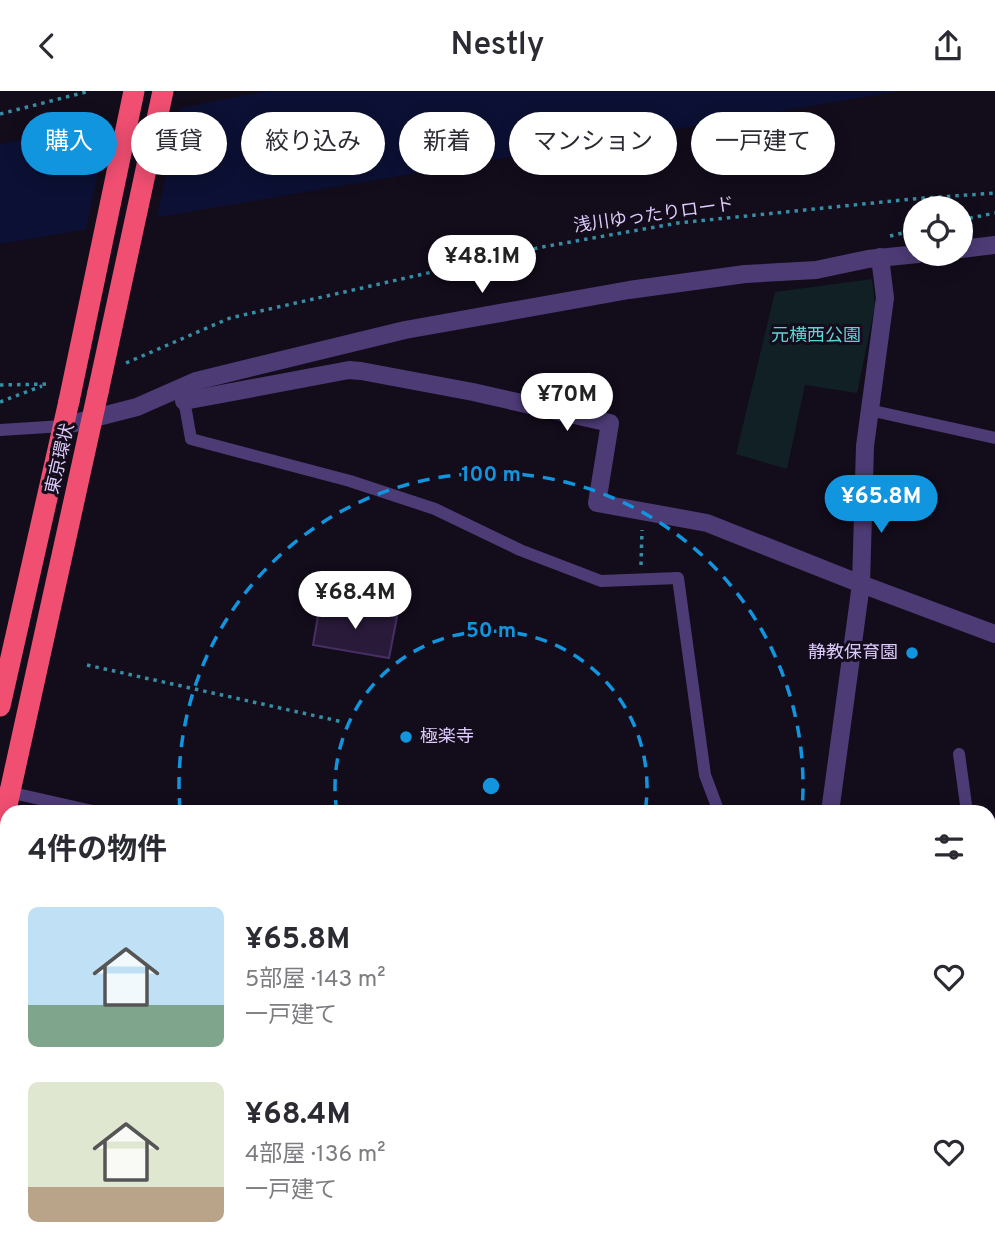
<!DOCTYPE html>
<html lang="ja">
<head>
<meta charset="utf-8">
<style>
  body { margin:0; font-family:Overpass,"Noto Sans JP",sans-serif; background:#f7f7f7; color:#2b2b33; height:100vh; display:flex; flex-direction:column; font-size:26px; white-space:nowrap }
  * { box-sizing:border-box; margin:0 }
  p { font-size:23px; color:#7c7c81 }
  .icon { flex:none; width:38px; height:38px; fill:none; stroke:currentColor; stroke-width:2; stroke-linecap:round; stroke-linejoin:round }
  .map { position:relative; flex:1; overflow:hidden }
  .details { position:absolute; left:0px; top:714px; width:996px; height:450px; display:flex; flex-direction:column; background:#fff; border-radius:21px 21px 0 0; box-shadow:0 4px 18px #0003 }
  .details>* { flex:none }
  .hud { position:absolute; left:21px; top:21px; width:954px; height:63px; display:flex; gap:14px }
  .tools { position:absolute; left:903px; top:105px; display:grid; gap:14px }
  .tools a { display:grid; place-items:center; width:70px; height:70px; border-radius:50%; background:#fff; box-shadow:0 4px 18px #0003; font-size:35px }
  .price { position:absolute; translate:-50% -60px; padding:0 16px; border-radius:24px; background:#fff; color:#222; font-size:23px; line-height:46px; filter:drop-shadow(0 2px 4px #0008) }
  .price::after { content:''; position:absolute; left:50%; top:42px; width:21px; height:16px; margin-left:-10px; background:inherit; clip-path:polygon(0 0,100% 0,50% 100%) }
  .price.on { background:#1295df; color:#fff }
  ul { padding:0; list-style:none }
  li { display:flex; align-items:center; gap:21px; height:175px; padding:0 28px }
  li span { display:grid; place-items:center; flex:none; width:196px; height:140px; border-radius:10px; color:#555 }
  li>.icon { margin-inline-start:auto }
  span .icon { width:84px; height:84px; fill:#fffc; stroke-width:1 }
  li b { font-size:30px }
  h2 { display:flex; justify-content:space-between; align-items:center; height:84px; padding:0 28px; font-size:30px }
  .tag { padding:0 24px; border-radius:32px; background:#fff; box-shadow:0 4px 18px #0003; font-size:24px; line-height:63px }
  .tag.on { background:#1295df; color:#fff }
  header { display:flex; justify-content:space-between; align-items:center; height:91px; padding:0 28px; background:#fff; font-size:32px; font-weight:600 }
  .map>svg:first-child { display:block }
  .green { fill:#102024 }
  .water { fill:#0c1034 }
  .pier { fill:#130c1b }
  .building { fill:#291a3a; stroke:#472e64; stroke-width:2 }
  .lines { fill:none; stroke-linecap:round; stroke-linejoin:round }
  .path { stroke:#368da4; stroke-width:3.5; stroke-dasharray:3.5 5; stroke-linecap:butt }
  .lane { stroke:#4d3b76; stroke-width:12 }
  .street { stroke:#4d3b76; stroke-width:18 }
  .secondary { stroke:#9169f3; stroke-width:18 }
  .highway { stroke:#f14f72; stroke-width:21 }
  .highway-bridge { stroke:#f14f72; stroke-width:21 }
  .ring { fill:none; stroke:#1295df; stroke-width:3.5; stroke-dasharray:12 9 }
  .poi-dot { fill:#1295df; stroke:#130c1b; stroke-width:2.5 }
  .labels { text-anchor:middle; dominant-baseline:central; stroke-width:6; stroke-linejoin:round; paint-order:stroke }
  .street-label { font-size:18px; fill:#ddcafb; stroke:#130c1b }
  .park-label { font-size:18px; fill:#5ed2d4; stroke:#130c1b }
  .poi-label { font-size:18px; fill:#ddcafb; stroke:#130c1b; text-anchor:end }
  .centre { fill:#1295df; stroke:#130c1b; stroke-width:3.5 }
  .ring-label { font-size:21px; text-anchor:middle; font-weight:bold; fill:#1295df; stroke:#130c1b; stroke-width:6; stroke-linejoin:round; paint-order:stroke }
</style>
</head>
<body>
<header><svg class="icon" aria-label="back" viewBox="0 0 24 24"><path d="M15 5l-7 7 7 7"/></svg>Nestly<svg class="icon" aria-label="share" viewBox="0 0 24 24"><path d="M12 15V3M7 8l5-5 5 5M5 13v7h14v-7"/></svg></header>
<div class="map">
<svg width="995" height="1163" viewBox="0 0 995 1163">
  <rect width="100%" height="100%" fill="#130c1b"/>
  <path class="green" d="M872,188L875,215L857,302L805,294L787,378L736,363L775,201Z"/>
  <path class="water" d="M266,0H900L0,153V53Z"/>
  <path class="pier" d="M181,13L156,131L85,143L109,28Z"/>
  <g class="building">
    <path d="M320,513L397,526L389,567L313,554Z"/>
    <rect x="0" y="944" width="7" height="20"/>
  </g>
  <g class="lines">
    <g class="path">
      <path d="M0,23L90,0"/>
      <path d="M961,129L995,122"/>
      <path d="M890,145L915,139"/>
      <path d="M126,272L230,227L542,156L678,132L912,108L995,102"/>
      <path d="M0,294L51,293"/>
      <path d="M0,311L42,295"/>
      <path d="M641,474L642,439"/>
      <path d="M87,574L343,631"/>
    </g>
    <g class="lane">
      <path d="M183,303L191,348L350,390L435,418L520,459L601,490L678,487L705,684L719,721"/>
      <path d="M869,319L995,347"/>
      <path d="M0,339L63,335"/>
      <path d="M959,663L967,721"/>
      <path d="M4,700L97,721"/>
      <path d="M635,1157L638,1163"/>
    </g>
    <g class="street">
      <path d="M961,158L995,154"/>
      <path d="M184,310L349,279L361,280L473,301L610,332L597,412L707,432L861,493L995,543"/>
      <path d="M63,335L137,316L196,290L405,239L629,199L745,183L816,179L868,168L918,163"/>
      <path d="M830,721L861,493L865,355L885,207L880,166"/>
      <path d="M989,884L995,885"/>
      <path d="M754,1157L756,1163"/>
      <path d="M861,1157L864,1163"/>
      <path d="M181,1163L182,1157"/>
      <path d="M352,1163V1157"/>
      <path d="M537,1163L538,1157"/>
    </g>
    <g class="secondary">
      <path d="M0,1133H7"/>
      <path d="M989,1148H995"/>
    </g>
    <g class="highway">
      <path d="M0,615L69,310"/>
      <path d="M0,746L98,301"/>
    </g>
    <g class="highway-bridge">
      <path d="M98,301L163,0"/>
      <path d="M69,310L134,0"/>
    </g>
  </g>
  <g class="ring">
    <path d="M337 721A156 156 0 1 1 645 721"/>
    <path d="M180 719A312 312 0 1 1 802 719"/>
  </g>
  <g class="poi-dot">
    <circle cx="912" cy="562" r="7"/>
    <circle cx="406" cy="646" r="7"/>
  </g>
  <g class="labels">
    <g class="street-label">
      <text transform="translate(654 125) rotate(-8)">浅川ゆったりロード</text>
      <text transform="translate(61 368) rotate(-77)">東京環状</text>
    </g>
    <g class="park-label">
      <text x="816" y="245">元横西公園</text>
    </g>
    <g class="poi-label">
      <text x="898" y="562">静教保育園</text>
      <text x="420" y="646" text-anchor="start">極楽寺</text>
    </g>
  </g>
  <circle cx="491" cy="695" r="10" class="centre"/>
  <g class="ring-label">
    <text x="491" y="390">100 m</text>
    <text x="491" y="546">50 m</text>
  </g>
</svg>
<div class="tools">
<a><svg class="icon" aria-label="locate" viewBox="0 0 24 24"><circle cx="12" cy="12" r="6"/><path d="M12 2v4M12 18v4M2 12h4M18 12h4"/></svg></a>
</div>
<b class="price" style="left:482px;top:204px">¥48.1M</b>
<b class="price" style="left:567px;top:342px">¥70M</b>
<b class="price on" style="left:881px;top:444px">¥65.8M</b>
<b class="price" style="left:355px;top:540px">¥68.4M</b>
<div class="hud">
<a class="tag on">購入</a>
<a class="tag">賃貸</a>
<a class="tag">絞り込み</a>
<a class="tag">新着</a>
<a class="tag">マンション</a>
<a class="tag">一戸建て</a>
</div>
<section class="details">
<h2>4件の物件<svg class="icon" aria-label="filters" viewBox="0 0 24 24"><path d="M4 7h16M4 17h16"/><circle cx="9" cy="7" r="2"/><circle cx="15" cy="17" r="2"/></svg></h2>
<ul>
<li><span style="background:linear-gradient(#bfe0f5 70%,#7fa58c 0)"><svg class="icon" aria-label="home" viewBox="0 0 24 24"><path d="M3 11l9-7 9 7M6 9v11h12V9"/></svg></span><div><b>¥65.8M</b><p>5部屋 · 143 m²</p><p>一戸建て</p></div><svg class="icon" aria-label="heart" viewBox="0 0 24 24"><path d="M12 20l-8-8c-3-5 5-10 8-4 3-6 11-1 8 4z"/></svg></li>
<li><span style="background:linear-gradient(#dfe7d0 75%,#b9a48a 0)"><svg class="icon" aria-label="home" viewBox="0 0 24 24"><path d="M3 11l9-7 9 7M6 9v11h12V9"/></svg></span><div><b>¥68.4M</b><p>4部屋 · 136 m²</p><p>一戸建て</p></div><svg class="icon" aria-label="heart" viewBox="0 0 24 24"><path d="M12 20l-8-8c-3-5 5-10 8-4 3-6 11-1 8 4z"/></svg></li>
</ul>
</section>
</div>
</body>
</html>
